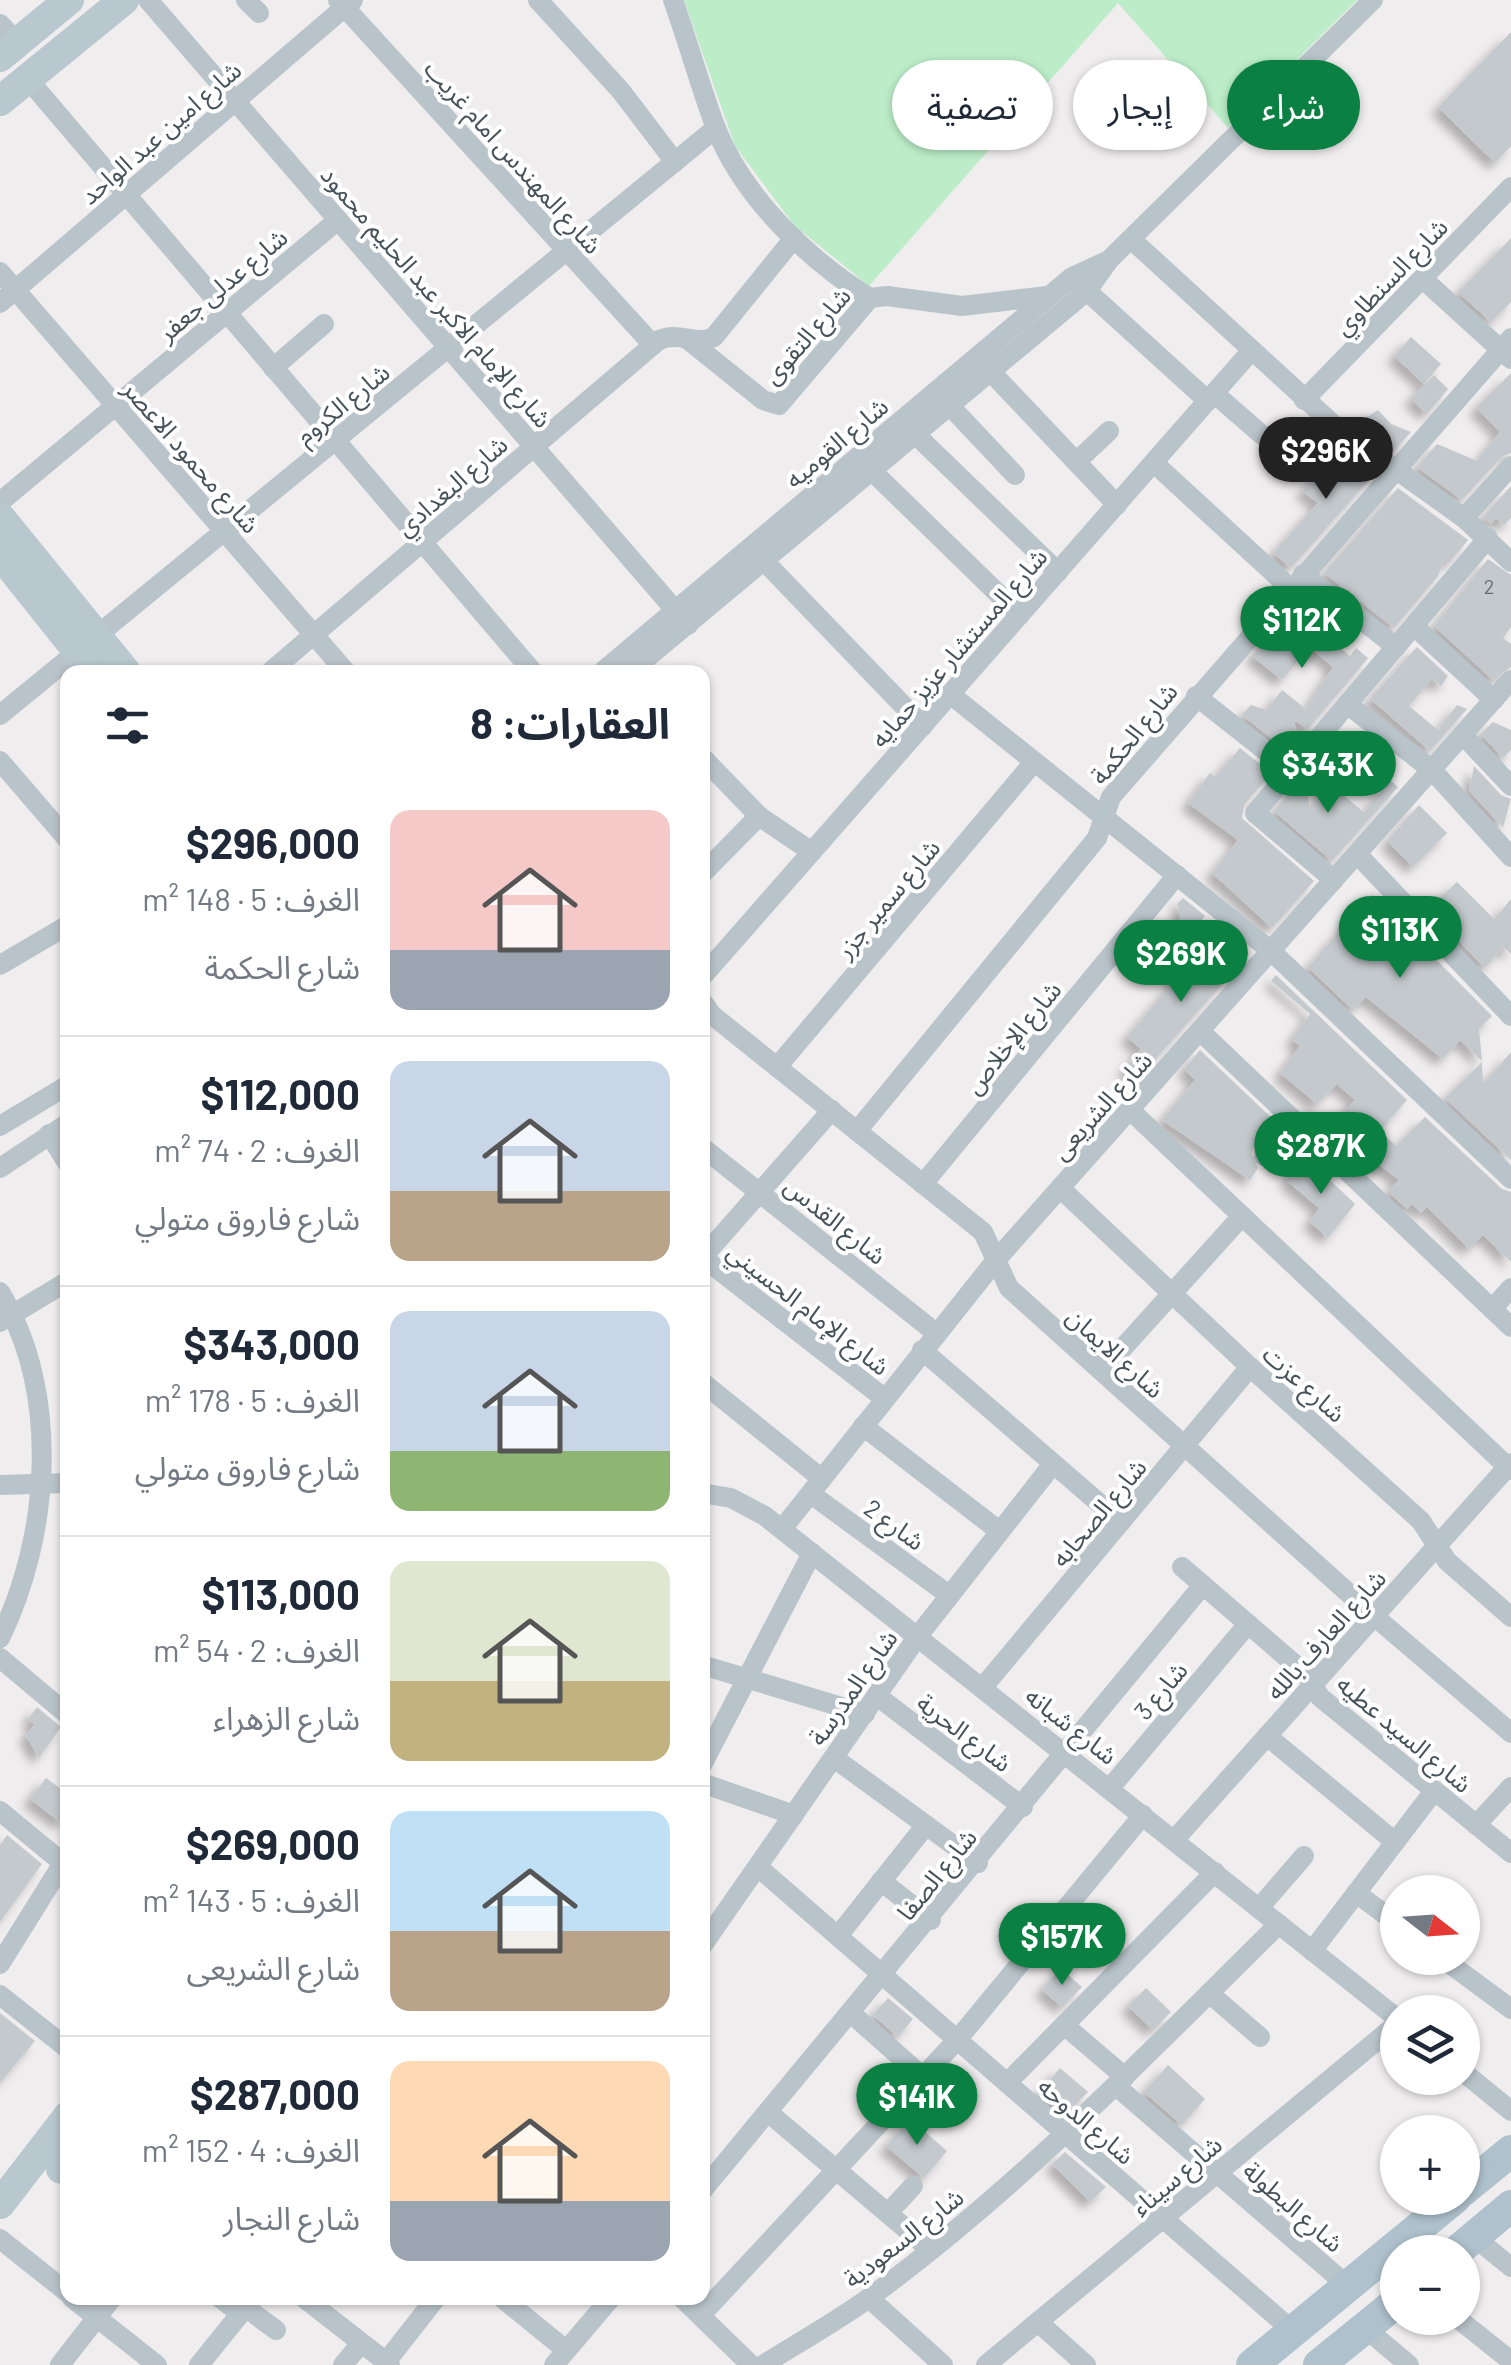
<!DOCTYPE html>
<html lang="ar">
<head>
<meta charset="utf-8">
<style>
  body { margin:0; font-family:Barlow,"Noto Sans Arabic",sans-serif; background:#f6f6f7; color:#1f2937; direction:rtl; height:100vh; display:flex; flex-direction:column; font-size:38px; white-space:nowrap }
  * { box-sizing:border-box; margin:0 }
  p { font-size:32px; color:#747a83 }
  .icon { flex:none; width:55px; height:55px; fill:none; stroke:currentColor; stroke-width:2; stroke-linecap:round; stroke-linejoin:round }
  .map { position:relative; flex:1; overflow:hidden; direction:ltr }
  .details { position:absolute; left:60px; top:665px; width:650px; height:1640px; display:flex; flex-direction:column; background:#fff; border-radius:20px; box-shadow:0 2px 8px #0004; direction:rtl }
  .details>* { flex:none }
  .guide { position:absolute; left:740px; top:60px; width:620px; height:90px; direction:rtl; display:flex; gap:20px }
  .needle { width:65px; rotate:107deg }
  .buttons { position:absolute; left:1380px; top:1875px; display:grid; gap:20px }
  .buttons a { display:grid; place-items:center; width:100px; height:100px; border-radius:50%; background:#fff; box-shadow:0 2px 8px #0004; font-size:50px }
  .price { position:absolute; translate:-50% -85px; padding:0 22px; border-radius:35px; background:#0b8043; color:#fff; font-size:32px; line-height:65px; filter:drop-shadow(0 2px 5px #0008) }
  .price::after { content:''; position:absolute; left:50%; top:60px; width:30px; height:22px; margin-left:-15px; background:inherit; clip-path:polygon(0 0,100% 0,50% 100%) }
  .price.current { background:#222; color:#fff }
  ul { padding:0; list-style:none }
  li { display:flex; align-items:center; gap:30px; height:250px; padding:0 40px }
  li+li { border-top:2px solid #e0e1e3 }
  li span { display:grid; place-items:center; flex:none; width:280px; height:200px; border-radius:20px; color:#555 }
  li>.icon { margin-inline-start:auto }
  span .icon { width:120px; height:120px; fill:#fffc; stroke-width:1 }
  li b { font-size:42px }
  h2 { display:flex; justify-content:space-between; align-items:center; height:120px; padding:0 40px; font-size:42px }
  .chip { padding:0 35px; border-radius:45px; background:#fff; box-shadow:0 2px 8px #0004; font-size:35px; line-height:90px }
  .chip.current { background:#0b8043; color:#fff }
  .map>svg:first-child { display:block }
  .green { fill:#bcedc8 }
  .building { fill:#c4c9cd; filter:url(#shadow) }
  .lines { fill:none; stroke-linecap:round; stroke-linejoin:round }
  .street { stroke:#b9c4ca; stroke-width:20 }
  .secondary { stroke:#b9c7cf; stroke-width:30 }
  .primary { stroke:#aec1cc; stroke-width:32 }
  .labels { text-anchor:middle; dominant-baseline:central; stroke-width:8; stroke-linejoin:round; paint-order:stroke }
  .number-label { font-size:20px; fill:#667077 }
  .street-label { font-size:25px; fill:#46535a; stroke:#fff }
</style>
</head>
<body>
<div class="map">
<svg width="1511" height="2365" viewBox="0 0 1511 2365">
  <defs>
    <filter id="shadow"><feDropShadow dx="-7" dy="7" stdDeviation="5" flood-color="#0004"/></filter>
  </defs>
  <rect width="100%" height="100%" fill="#f0edee"/>
  <path class="green" d="M684,0H1357L1228,128L1118,3L869,286L794,225L735,146Z"/>
  <g class="building">
    <path d="M1511,32V146L1495,163L1438,107Z"/>
    <path d="M1511,238V302L1491,322L1458,292Z"/>
    <path d="M1411,337L1441,364L1424,384L1394,356Z"/>
    <path d="M1511,373V453L1501,457L1462,500L1417,467L1437,444L1477,461L1500,432L1476,408Z"/>
    <path d="M1434,375L1448,389L1427,414L1411,399Z"/>
    <path d="M1378,410L1391,424L1411,432L1394,451L1356,424Z"/>
    <path d="M1341,447L1376,472L1291,568L1273,553L1318,503L1302,491Z"/>
    <path d="M1511,486V518L1504,525L1496,518L1491,524L1483,517Z"/>
    <path d="M1398,488L1468,540L1449,563L1444,560L1438,576L1394,628L1324,573Z"/>
    <path d="M1488,559L1511,575V627L1503,638L1511,644V667L1493,680L1434,626Z"/>
    <path d="M1306,594L1338,619L1325,635L1350,656L1356,648L1368,658L1308,729L1294,720L1298,741L1289,752L1242,715L1251,705L1266,710L1282,690L1306,709L1333,667L1309,647L1282,680L1252,656L1273,632L1277,636Z"/>
    <path d="M1417,647L1448,676L1441,686L1432,679L1409,706L1438,730L1457,705L1467,709L1430,751L1374,702H1367Z"/>
    <path d="M1493,722L1511,730V750L1503,758L1481,734Z"/>
    <path d="M1240,748L1271,773L1244,805L1242,818L1314,881L1272,928L1212,873L1238,840L1188,803L1210,773L1215,777Z"/>
    <path d="M1474,766L1501,795L1511,799L1503,827L1469,791Z"/>
    <path d="M1304,776L1310,807L1329,784L1364,812L1390,780L1398,787L1332,861L1274,811Z"/>
    <path d="M1419,805L1447,833L1413,867L1387,841Z"/>
    <path d="M1457,882L1494,919L1511,899V954L1503,947L1485,968L1428,909Z"/>
    <path d="M1372,895L1492,1016L1479,1029L1482,1061L1460,1040L1443,1059L1366,997L1353,1010L1308,967Z"/>
    <path d="M1183,898L1205,916L1189,937L1175,926L1181,918L1177,904Z"/>
    <path d="M1224,933L1249,954L1136,1081L1124,1070L1141,1049L1127,1037L1175,980L1172,977L1185,961L1206,980Z"/>
    <path d="M1276,975L1407,1100L1380,1131L1396,1146L1425,1117L1502,1189L1511,1192V1262L1483,1235L1469,1249L1427,1207L1421,1213L1412,1204L1407,1209L1388,1191L1399,1180L1368,1156L1336,1122L1355,1100L1337,1084L1317,1104L1280,1073L1300,1046L1292,1040L1310,1014L1271,981Z"/>
    <path d="M1200,1050L1276,1122L1251,1152L1258,1168L1250,1180L1162,1120L1195,1080L1184,1069Z"/>
    <path d="M1511,1052V1160L1445,1098L1482,1062L1483,1084Z"/>
    <path d="M1306,1157L1355,1204L1328,1238L1310,1222L1319,1208L1286,1180Z"/>
    <path d="M37,1707L61,1727L39,1758L26,1736L35,1724L28,1719Z"/>
    <path d="M46,1778L68,1794V1815L61,1823L30,1799Z"/>
    <path d="M7,1835L42,1864L0,1922V1845Z"/>
    <path d="M1060,1968L1082,1987L1062,2007L1042,1990Z"/>
    <path d="M1146,1988L1171,2012L1153,2030L1128,2006Z"/>
    <path d="M888,1998L913,2019L898,2037L873,2015Z"/>
    <path d="M0,2013L35,2041L0,2083Z"/>
    <path d="M1168,2065L1205,2099L1182,2125L1144,2092Z"/>
    <path d="M1060,2068L1088,2092L1065,2115L1039,2092Z"/>
    <path d="M910,2119L947,2151L924,2178L886,2146Z"/>
    <path d="M1065,2152L1106,2187L1090,2202L1052,2164Z"/>
  </g>
  <g class="lines">
    <g class="street">
      <path d="M148,0L688,625"/>
      <path d="M246,0L259,13"/>
      <path d="M338,0L653,345"/>
      <path d="M538,0L621,91L675,162"/>
      <path d="M673,0C688,42 700,85 715,126C742,196 807,259 870,298"/>
      <path d="M0,24L18,43"/>
      <path d="M27,78L533,672"/>
      <path d="M1131,239L1335,426L1464,518L1511,562"/>
      <path d="M0,272L346,672"/>
      <path d="M1423,279L1511,359"/>
      <path d="M1077,282L1208,401"/>
      <path d="M0,303L353,0"/>
      <path d="M687,339L763,400L779,405L870,298L887,296L962,306L1047,296"/>
      <path d="M273,368L324,324"/>
      <path d="M991,372L1117,505"/>
      <path d="M1215,394L1262,435"/>
      <path d="M1304,400L1511,187"/>
      <path d="M950,406L1015,475"/>
      <path d="M915,434L1058,572"/>
      <path d="M1076,462L1109,431"/>
      <path d="M1154,463L1291,589"/>
      <path d="M872,471L1020,615"/>
      <path d="M0,502L338,220"/>
      <path d="M1464,518L1511,466"/>
      <path d="M764,561L923,726"/>
      <path d="M1303,574L1396,647"/>
      <path d="M1414,626L1494,700"/>
      <path d="M270,672L659,340C680,331 695,346 714,337L794,238"/>
      <path d="M602,672L1072,277L1109,260"/>
      <path d="M630,672L1087,291L1109,260L1373,0"/>
      <path d="M950,694L1271,951L1511,1179"/>
      <path d="M1196,696L1291,771"/>
      <path d="M1347,704L1432,770L1511,857"/>
      <path d="M0,715L716,128"/>
      <path d="M1463,735L1511,786"/>
      <path d="M702,757L759,816L812,852"/>
      <path d="M0,761L68,840"/>
      <path d="M1357,854L1511,1016"/>
      <path d="M702,874L759,816"/>
      <path d="M1334,880L1255,813L1488,538"/>
      <path d="M0,965L68,925"/>
      <path d="M702,977L1252,350"/>
      <path d="M702,1001L712,1015L983,1232L1009,1288L1374,1616L1511,1733"/>
      <path d="M1200,1031L1511,1327"/>
      <path d="M777,1067L1034,762"/>
      <path d="M1130,1110L1511,1470"/>
      <path d="M0,1126L68,1085"/>
      <path d="M857,1131L1097,838L1111,797L1511,338"/>
      <path d="M49,1134L68,1164"/>
      <path d="M702,1147L936,1333"/>
      <path d="M1264,1156L1296,1121"/>
      <path d="M0,1168L68,1123"/>
      <path d="M923,1184L1177,875"/>
      <path d="M1060,1188L1250,1367L1421,1521L1447,1561L1511,1617"/>
      <path d="M702,1257L884,1398"/>
      <path d="M702,1258L832,1110"/>
      <path d="M0,1292C61,1393 50,1536 0,1638"/>
      <path d="M1492,1309L1511,1288"/>
      <path d="M0,1322L68,1281"/>
      <path d="M922,1350L1121,1522"/>
      <path d="M1102,1371L1242,1216"/>
      <path d="M702,1382L822,1479"/>
      <path d="M863,1426L998,1530"/>
      <path d="M0,1485L68,1483"/>
      <path d="M702,1493L731,1498L765,1516L1398,2019"/>
      <path d="M811,1494L949,1595"/>
      <path d="M782,1529L996,1260L1511,680"/>
      <path d="M1182,1567L1306,1674L1320,1697L1511,1853"/>
      <path d="M0,1658L68,1715"/>
      <path d="M702,1665L865,1714"/>
      <path d="M983,1687L1250,1367"/>
      <path d="M877,1696L1023,1807"/>
      <path d="M1267,1736L1395,1842"/>
      <path d="M834,1758L978,1863"/>
      <path d="M702,1765L812,1553"/>
      <path d="M702,1783L794,1815"/>
      <path d="M1110,1788L1248,1624"/>
      <path d="M0,1811L63,1863"/>
      <path d="M1476,1825L1511,1787"/>
      <path d="M1175,1839L1511,1463"/>
      <path d="M758,1867L1293,2331"/>
      <path d="M881,1881L931,1920"/>
      <path d="M1356,1893L1398,1924"/>
      <path d="M1259,1908L1304,1856"/>
      <path d="M838,1936L926,1825"/>
      <path d="M702,1946L918,1636L1053,1464"/>
      <path d="M1312,1951L1434,1791"/>
      <path d="M1442,1958L1511,2009"/>
      <path d="M0,1964L68,1855"/>
      <path d="M1209,1993L1260,2037"/>
      <path d="M0,1995L68,2049"/>
      <path d="M853,2015L923,2077"/>
      <path d="M1064,2025L1125,2077"/>
      <path d="M1462,2071L1511,2111"/>
      <path d="M1007,2083L1215,1872"/>
      <path d="M1116,2086L1348,2286"/>
      <path d="M769,2113L931,2250"/>
      <path d="M702,2191L1203,1585"/>
      <path d="M888,2213L913,2186"/>
      <path d="M1474,2237L1511,2267"/>
      <path d="M0,2239L68,2293"/>
      <path d="M72,2298L157,2365"/>
      <path d="M220,2298L240,2313"/>
      <path d="M304,2298L390,2365"/>
      <path d="M502,2298L566,2350"/>
      <path d="M682,2298L751,2365"/>
      <path d="M869,2298L943,2365"/>
      <path d="M245,2307L276,2330"/>
      <path d="M701,2315L957,2040L1143,1815"/>
      <path d="M1457,2318L1511,2361"/>
      <path d="M1038,2322L1086,2365"/>
      <path d="M1365,2328L1409,2365"/>
      <path d="M386,2362L436,2298"/>
      <path d="M60,2365L112,2298"/>
      <path d="M199,2365L253,2298"/>
      <path d="M343,2365L361,2343"/>
      <path d="M554,2365L611,2298"/>
      <path d="M763,2365C799,2342 838,2321 873,2295C1021,2186 1148,2053 1279,1924"/>
      <path d="M986,2365L1398,2023"/>
    </g>
    <g class="secondary">
      <path d="M0,57L69,0"/>
      <path d="M0,101L124,0"/>
      <path d="M0,517L126,672"/>
      <path d="M0,554L94,672"/>
      <path d="M61,2169L68,2160"/>
      <path d="M0,2204L68,2116"/>
    </g>
    <g class="primary">
      <path d="M1462,2191L1511,2151"/>
      <path d="M1456,2252L1511,2206"/>
      <path d="M1252,2365L1455,2198"/>
      <path d="M1319,2365L1398,2301"/>
    </g>
  </g>
  <g class="labels">
    <g class="number-label">
      <text x="1489" y="586">2</text>
    </g>
    <g class="street-label">
      <text transform="translate(160 132) rotate(-41)">شارع امين عبد الواحد</text>
      <text transform="translate(514 156) rotate(48)">شارع المهندس امام غريب</text>
      <text transform="translate(1390 276) rotate(-46)">شارع السنطاوي</text>
      <text transform="translate(222 284) rotate(-40)">شارع عدلى جعفر</text>
      <text transform="translate(437 296) rotate(49)">شارع الإمام الاكبر عبد الحليم محمود</text>
      <text transform="translate(806 335) rotate(-49)">شارع التقوى</text>
      <text transform="translate(342 403) rotate(-39)">شارع الكروم</text>
      <text transform="translate(836 442) rotate(-40)">شارع القوميه</text>
      <text transform="translate(192 456) rotate(49)">شارع محمود الاعصر</text>
      <text transform="translate(451 485) rotate(-41)">شارع البغدادي</text>
      <text transform="translate(958 647) rotate(-49)">شارع المستشار عزيز حمايه</text>
      <text transform="translate(1133 733) rotate(-51)">شارع الحكمة</text>
      <text transform="translate(887 898) rotate(-50)">شارع سمير جزر</text>
      <text transform="translate(1012 1037) rotate(-51)">شارع الإخلاص</text>
      <text transform="translate(1101 1105) rotate(-48)">شارع الشريعى</text>
      <text transform="translate(836 1220) rotate(39)">شارع القدس</text>
      <text transform="translate(809 1308) rotate(38)">شارع الإمام الحسيني</text>
      <text transform="translate(1116 1352) rotate(42)">شارع الايمان</text>
      <text transform="translate(1305 1383) rotate(42)">شارع عزت</text>
      <text transform="translate(1098 1512) rotate(-50)">شارع الصحابه</text>
      <text transform="translate(895 1524) rotate(36)">شارع 2</text>
      <text transform="translate(1325 1634) rotate(-48)">شارع العارف بالله</text>
      <text transform="translate(852 1687) rotate(-55)">شارع المدرسة</text>
      <text transform="translate(1160 1690) rotate(-50)">شارع 3</text>
      <text transform="translate(1072 1725) rotate(38)">شارع شبانه</text>
      <text transform="translate(965 1732) rotate(37)">شارع الحرية</text>
      <text transform="translate(1405 1733) rotate(40)">شارع السيد عطيه</text>
      <text transform="translate(936 1874) rotate(-51)">شارع الصفا</text>
      <text transform="translate(1087 2120) rotate(41)">شارع الدوحه</text>
      <text transform="translate(1176 2175) rotate(-40)">شارع سيناء</text>
      <text transform="translate(1294 2206) rotate(41)">شارع البطولة</text>
      <text transform="translate(903 2237) rotate(-38)">شارع السعودية</text>
    </g>
  </g>
</svg>
<div class="buttons">
<a><svg class="needle" viewBox="-14 -14 28 28"><path d="M0-13l5 13h-10z" fill="#e53935"/><path d="M0 13l5-13h-10z" fill="#747a83"/></svg></a>
<a><svg class="icon" aria-label="layers" viewBox="0 0 24 24"><path d="M12 4l9 5-9 5-9-5zM3 14l9 5 9-5"/></svg></a>
<a>+</a>
<a>−</a>
</div>
<b class="price current" style="left:1326px;top:502px">$296K</b>
<b class="price" style="left:1302px;top:671px">$112K</b>
<b class="price" style="left:1328px;top:816px">$343K</b>
<b class="price" style="left:1400px;top:981px">$113K</b>
<b class="price" style="left:1181px;top:1005px">$269K</b>
<b class="price" style="left:1321px;top:1197px">$287K</b>
<b class="price" style="left:1062px;top:1988px">$157K</b>
<b class="price" style="left:917px;top:2148px">$141K</b>
<div class="guide">
<a class="chip current">شراء</a>
<a class="chip">إيجار</a>
<a class="chip">تصفية</a>
</div>
<section class="details">
<h2>العقارات: 8<svg class="icon" aria-label="filters" viewBox="0 0 24 24"><path d="M4 7h16M4 17h16"/><circle cx="9" cy="7" r="2"/><circle cx="15" cy="17" r="2"/></svg></h2>
<ul>
<li><span style="background:linear-gradient(#f6c9c9 70%,#9aa5b1 0)"><svg class="icon" aria-label="home" viewBox="0 0 24 24"><path d="M3 11l9-7 9 7M6 9v11h12V9"/></svg></span><div><b>$296,000</b><p>الغرف: 5 · 148 m²</p><p>شارع الحكمة</p></div></li>
<li><span style="background:linear-gradient(#c9d6e8 65%,#b9a48a 0)"><svg class="icon" aria-label="home" viewBox="0 0 24 24"><path d="M3 11l9-7 9 7M6 9v11h12V9"/></svg></span><div><b>$112,000</b><p>الغرف: 2 · 74 m²</p><p>شارع فاروق متولي</p></div></li>
<li><span style="background:linear-gradient(#c9d6e8 70%,#8fb573 0)"><svg class="icon" aria-label="home" viewBox="0 0 24 24"><path d="M3 11l9-7 9 7M6 9v11h12V9"/></svg></span><div><b>$343,000</b><p>الغرف: 5 · 178 m²</p><p>شارع فاروق متولي</p></div></li>
<li><span style="background:linear-gradient(#dfe7d0 60%,#c2b280 0)"><svg class="icon" aria-label="home" viewBox="0 0 24 24"><path d="M3 11l9-7 9 7M6 9v11h12V9"/></svg></span><div><b>$113,000</b><p>الغرف: 2 · 54 m²</p><p>شارع الزهراء</p></div></li>
<li><span style="background:linear-gradient(#bfe0f5 60%,#b9a48a 0)"><svg class="icon" aria-label="home" viewBox="0 0 24 24"><path d="M3 11l9-7 9 7M6 9v11h12V9"/></svg></span><div><b>$269,000</b><p>الغرف: 5 · 143 m²</p><p>شارع الشريعى</p></div></li>
<li><span style="background:linear-gradient(#ffd9b3 70%,#9aa5b1 0)"><svg class="icon" aria-label="home" viewBox="0 0 24 24"><path d="M3 11l9-7 9 7M6 9v11h12V9"/></svg></span><div><b>$287,000</b><p>الغرف: 4 · 152 m²</p><p>شارع النجار</p></div></li>
</ul>
</section>
</div>
</body>
</html>
